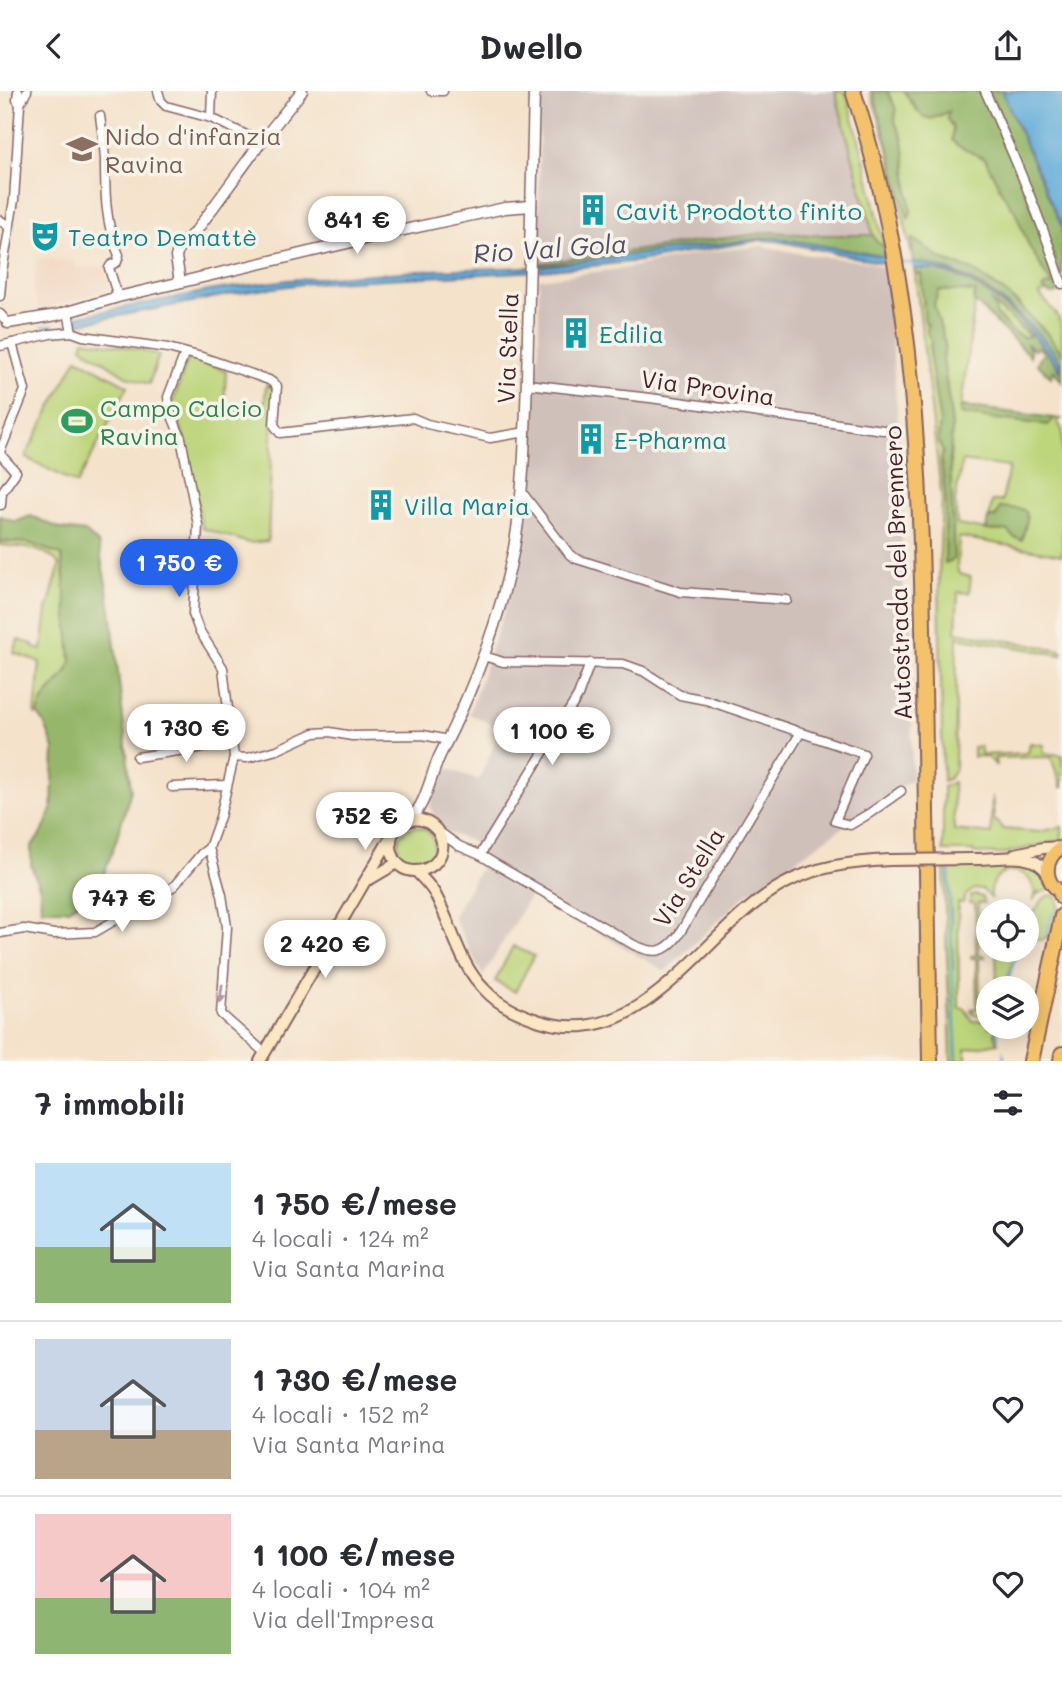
<!DOCTYPE html>
<html lang="it">
<head>
<meta charset="utf-8">
<style>
  body { margin:0; font-family:Mali,sans-serif; background:#f2f2f3; color:#2b2b33; height:100vh; display:flex; flex-direction:column; font-size:26px; white-space:nowrap }
  * { box-sizing:border-box; margin:0 }
  p { font-size:23px; color:#7c7c81 }
  .icon { flex:none; width:38px; height:38px; fill:none; stroke:currentColor; stroke-width:2; stroke-linecap:round; stroke-linejoin:round }
  .map { position:relative; height:970px; overflow:hidden }
  .details { display:flex; flex-direction:column; background:#fff; flex:1 }
  .details>* { flex:none }
  .controls { position:absolute; left:976px; top:808px; display:grid; gap:14px }
  .controls a { display:grid; place-items:center; width:63px; height:63px; border-radius:50%; background:#fff; box-shadow:0 4px 18px #0003; font-size:35px }
  .price { position:absolute; translate:-50% -60px; padding:0 16px; border-radius:24px; background:#fff; color:#222; font-size:23px; line-height:46px; filter:drop-shadow(0 2px 4px #0008) }
  .price::after { content:''; position:absolute; left:50%; top:42px; width:21px; height:16px; margin-left:-10px; background:inherit; clip-path:polygon(0 0,100% 0,50% 100%) }
  .price.active { background:#2563eb; color:#fff }
  ul { padding:0; list-style:none }
  li { display:flex; align-items:center; gap:21px; height:175px; padding:0 35px }
  li+li { border-top:2px solid #e1e1e2 }
  li span { display:grid; place-items:center; flex:none; width:196px; height:140px; border-radius:0px; color:#555 }
  li>.icon { margin-inline-start:auto }
  span .icon { width:84px; height:84px; fill:#fffc; stroke-width:1 }
  li b { font-size:30px }
  h2 { display:flex; justify-content:space-between; align-items:center; height:84px; padding:0 35px; font-size:30px }
  header { display:flex; justify-content:space-between; align-items:center; height:91px; padding:0 35px; background:#fff; font-size:32px; font-weight:700 }
  .map>svg:first-child { display:block }
  .built { fill:#f3d4be }
  .industrial { fill:#cfc0ba }
  .green { fill:#bdd67b; stroke:#847a53; stroke-width:2; fill-rule:evenodd }
  .forest { fill:#96b76b; stroke:#706b4b; stroke-width:2; fill-rule:evenodd }
  .water { fill:#61acd9; stroke:#566682; stroke-width:2 }
  .lines { fill:none; stroke-linecap:round; stroke-linejoin:round }
  .stream { stroke:#61acd9; stroke-width:2 }
  .minor-casing { stroke:#866363; stroke-width:11 }
  .tertiary-casing { stroke:#866363; stroke-width:13 }
  .secondary-casing { stroke:#866363; stroke-width:14 }
  .primary-casing { stroke:#866363; stroke-width:16 }
  .motorway-casing { stroke:#866363; stroke-width:18 }
  .minor { stroke:#fff; stroke-width:8 }
  .tertiary { stroke:#fff; stroke-width:10 }
  .secondary { stroke:#fbe7c3; stroke-width:10 }
  .primary { stroke:#f4c26a; stroke-width:12 }
  .motorway { stroke:#f4c26a; stroke-width:14 }
  .secondary-bridge-casing { stroke:#866363; stroke-width:14; stroke-linecap:butt }
  .secondary-bridge { stroke:#fbe7c3; stroke-width:10 }
  .oneway { fill:#ae9aa0 }
  .labels { text-anchor:middle; dominant-baseline:central; stroke-width:7; stroke-linejoin:round; paint-order:stroke }
  .education-label { font-size:24px; fill:#785e54; stroke:#f7f3e8; text-anchor:start }
  .culture-label { font-size:24px; fill:#0d838f; stroke:#f7f3e8; text-anchor:start }
  .street-label { font-size:24px; fill:#4a1f2b; stroke:#f7f3e8 }
  .leisure-label { font-size:24px; fill:#27864d; stroke:#f7f3e8; text-anchor:start }
  .water-label { font-size:26px; font-style:italic; fill:#525068; stroke:#f7f3e8 }
</style>
</head>
<body>
<header><svg class="icon" aria-label="back" viewBox="0 0 24 24"><path d="M15 5l-7 7 7 7"/></svg>Dwello<svg class="icon" aria-label="share" viewBox="0 0 24 24"><path d="M12 15V3M7 8l5-5 5 5M5 13v7h14v-7"/></svg></header>
<div class="map">
<svg width="1062" height="970" viewBox="0 0 1062 970">
  <rect width="100%" height="100%" fill="#f7f3e8"/>
  <filter id="ink" filterUnits="userSpaceOnUse"><feTurbulence type="fractalNoise" baseFrequency=".0143" numOctaves="2"/><feDisplacementMap in="SourceGraphic" scale="14" xChannelSelector="R" yChannelSelector="G"/><feConvolveMatrix kernelMatrix="1 2 1 2 8 2 1 2 1" color-interpolation-filters="sRGB"/></filter>
  <filter id="wash" filterUnits="userSpaceOnUse"><feTurbulence type="fractalNoise" baseFrequency=".00686" numOctaves="4" result="noise"/><feDisplacementMap in="SourceGraphic" scale="28" xChannelSelector="R" yChannelSelector="G"/><feGaussianBlur stdDeviation="1.57" result="paint"/><feColorMatrix in="noise" values="0 0 0 0 0 0 0 0 0 0 0 0 0 0 0 0 0 1.4 0 .05"/><feComposite in="paint" operator="in"/></filter>
  <g filter="url(#wash)">
    <rect width="100%" height="100%" fill="#f4e2ca"/>
    <path class="built" d="M37,167L73,170L77,177L104,176L110,198L40,219L33,199Z"/>
    <g class="industrial">
      <path d="M540,0H835L873,144H811L771,141L700,150L629,162L538,172Z"/>
      <path d="M761,155L809,164L867,171L886,178L898,332L904,519H911L912,688L747,803L665,880L531,803L483,885L453,825L481,776L472,750L445,741L430,717L441,675L479,689L501,637L469,623L504,521L527,417L539,256V188L627,177L707,161Z"/>
    </g>
    <g class="green">
      <path d="M835,0H845C861,51 873,103 884,156L876,150L873,144Z"/>
      <path d="M870,0H873L909,126L911,123L903,49L895,31L896,18L887,0H904C917,22 925,37 950,19V33L953,36L952,49L985,68L1004,105L1015,120L1029,155L1053,194L1043,198L1046,201L1039,203C1062,229 1062,225 1062,262L1019,213L992,192H988L972,179L941,168L912,148L913,161H911L887,54Z"/>
      <path d="M915,183H921L925,230L931,249L930,266L940,332L938,350L943,361L941,370L946,409L945,472L953,448L950,369L952,334L943,268L945,253L934,213L939,199L976,201L973,208L975,211L960,323L1048,334L1054,327L1061,328L1057,330L1062,338V464L959,446L957,476L959,483L971,486L969,502L958,501L956,541L1062,559V564L957,546L955,678L950,687L943,690L939,487L942,409ZM962,370L1009,376L1002,410H992L989,427L1021,418L1024,437L1022,449L1013,446L1009,440H993L957,434L955,410Z"/>
      <path d="M988,207L1030,246L1024,247L1013,241L996,224V218Z"/>
      <path d="M84,249L134,257L159,264L149,293L126,285L82,256Z"/>
      <path d="M189,266L226,280L224,319L264,320L266,294L274,297L268,450L249,452L202,437L185,347L172,313Z"/>
      <path d="M77,267L128,295L77,393L25,366Z"/>
      <path d="M0,450L29,452L62,464L71,570C63,594 43,598 38,624H35L40,571L14,562L18,549L33,553L32,556L42,559L47,519L60,474C47,456 20,456 0,454Z"/>
      <path d="M1030,652L1044,654L1043,662L1062,664V698L1051,666L995,667L996,675C990,666 983,664 973,666V656L980,655L982,664L1028,662Z"/>
      <path d="M953,691L954,739L991,743L992,704L994,728L1003,738L1038,741L1062,736V749L1001,763L973,762V760H943V696Z"/>
      <circle cx="416" cy="754" r="18"/>
      <path d="M973,773H1030L1042,782L1050,798L1038,803V800L1033,810C1042,773 987,769 991,807L983,799L974,798L966,804L963,812H958L959,917L965,918L973,930H989V936H996L995,943L998,952L966,958V970H957L953,893L956,970H951C950,905 945,841 944,776H947L953,879L949,776L973,775Z"/>
      <path d="M976,804L982,806L984,812H978L979,864L985,865V867H979L980,917L987,918L981,925L974,924L971,918L977,917L976,867H971V865L976,864L975,813L969,812L971,805Z"/>
      <path d="M1051,804L1057,806C1062,821 1052,861 1030,845L1035,844L1033,831H1028V829L1044,807Z"/>
      <path d="M513,855L534,865L515,901L495,890Z"/>
      <path d="M996,859H1009L1015,863L1005,898H997Z"/>
    </g>
    <g class="forest">
      <path d="M873,0H887L896,18L895,31L903,49L911,124L908,127Z"/>
      <path d="M904,0H984C1011,66 1041,132 1058,202L1051,203L1042,198L1045,195L1052,194L1029,155L1015,120L1004,105L985,68L958,55L952,49L953,36L947,28L949,20L931,28L922,25Z"/>
      <path d="M989,0H1002L1062,136V187Z"/>
      <path d="M772,141L811,144H873L876,150L884,156L886,166L773,146L595,170L539,174L538,172C616,163 694,151 772,141Z"/>
      <path d="M912,147L941,168L972,179L1007,203L1045,240L1062,262V274C1025,223 978,179 913,171Z"/>
      <path d="M925,177C988,187 1025,233 1062,281V291L1054,280L1051,286L1037,273L1040,266L1044,264L1039,256L1034,259L1026,252L1030,258V265L975,211L973,208L976,201L939,199L934,213L945,253L943,268L952,334L950,369L954,465L953,469L945,472L946,409L941,370L943,361L938,350L940,332L930,266L931,249L927,242L928,234L925,230L921,183H915L914,178ZM990,209L1030,245L1024,247L1013,241L996,224V218Z"/>
      <path d="M961,315L1054,327L1048,334L970,325L960,323Z"/>
      <path d="M1000,416L1021,418L1026,421L1027,429L1022,449L1013,446L1009,440L986,439L988,427L996,426Z"/>
      <path d="M0,425L15,431L31,425L61,438L85,441L98,452L111,519L131,699L117,747L97,802L68,818H41L40,798L31,774V756L43,740L52,718L54,658L45,633L38,624C43,598 64,594 71,570L62,464L29,452L0,450Z"/>
    </g>
    <g class="water">
      <path d="M1002,0H1062V136Z"/>
      <path d="M773,146L886,166L888,173L778,150L761,149L639,170L539,180L309,192L238,202L76,233L75,226L214,199L288,189L432,179L537,176Z"/>
      <path d="M913,171C966,178 1005,208 1040,245C1049,255 1062,269 1062,281C1029,234 979,173 914,178Z"/>
    </g>
    <g class="lines">
      <g class="stream">
        <path d="M901,171L913,173"/>
        <path d="M42,236L54,234"/>
        <path d="M948,776L956,970"/>
        <path d="M1046,844L1053,821"/>
        <path d="M1010,859L1011,862L1018,863"/>
        <path d="M1006,898L1016,863"/>
        <path d="M997,936L998,947"/>
        <path d="M1003,961L1005,970"/>
      </g>
    </g>
  </g>
  <g filter="url(#ink)">
    <g class="lines">
      <defs>
        <g id="minor">
          <path d="M158,0L161,10L166,15L211,27L261,51"/>
          <path d="M431,0H443"/>
          <path d="M985,0C1013,63 1041,127 1062,193"/>
          <path d="M20,13L27,0"/>
          <path d="M100,25C102,39 104,54 105,68C105,101 105,134 119,164L117,171L111,174L109,177L118,206"/>
          <path d="M211,27L212,0"/>
          <path d="M0,129L8,135"/>
          <path d="M0,205L2,181L14,109L20,13L17,9L18,0"/>
          <path d="M68,221L72,241"/>
          <path d="M0,223L8,232"/>
          <path d="M0,255L50,243L72,241L83,245L168,257L202,266L269,289L277,295L274,334L280,342L413,327L427,333L490,347L526,341"/>
          <path d="M185,262L168,306L170,320L181,347L198,434L193,523L199,539L223,577L234,666L220,726L209,757L222,804L227,836L221,923L265,962"/>
          <path d="M527,293L650,307L883,339"/>
          <path d="M0,361L25,299L12,252"/>
          <path d="M0,363L16,381L2,401L1,414"/>
          <path d="M521,400L570,464L577,468L681,501L787,509"/>
          <path d="M484,565L503,571L623,573L643,580L680,604L706,609L864,663L835,730L850,734L870,722L901,700"/>
          <path d="M137,666L233,652"/>
          <path d="M234,666L247,667L277,659L314,642L330,641L352,645L423,644L448,649"/>
          <path d="M172,696L227,694"/>
          <path d="M438,740L459,755L480,764L634,854C654,863 664,863 678,845L801,641"/>
          <path d="M480,764L578,605L590,572"/>
          <path d="M0,842L24,838L54,843L95,841L174,795L201,763L209,757"/>
        </g>
        <g id="tertiary">
          <path d="M180,191L176,166L179,156L196,140L261,51L302,0"/>
          <path d="M8,232L57,224L118,206L381,144L505,117L531,115"/>
          <path d="M410,729C428,710 430,684 441,662C474,597 500,529 514,457C524,401 525,344 527,287C530,192 531,96 534,0"/>
        </g>
        <g id="secondary">
          <path d="M1015,763L1043,757L1062,756"/>
          <path d="M973,768C998,769 1034,758 1048,783"/>
          <path d="M416,780C423,788 432,796 436,805C453,837 459,873 485,899C500,915 519,923 540,930C645,963 703,838 782,794C815,775 852,771 890,769"/>
          <path d="M370,788L397,772"/>
          <path d="M260,970L392,744C416,706 461,747 434,773C428,778 421,780 414,780C395,779 388,760 392,744"/>
        </g>
        <path id="primary" d="M1062,756C1043,768 1043,791 1062,802"/>
        <g id="motorway">
          <path d="M853,0C917,192 921,394 924,595C926,720 928,845 930,970"/>
          <path d="M1060,801L1062,806"/>
          <path d="M1031,970L1062,825"/>
          <path d="M1061,970L1062,963"/>
        </g>
      </defs>
      <use href="#minor" class="minor-casing"/>
      <use href="#tertiary" class="tertiary-casing"/>
      <use href="#secondary" class="secondary-casing"/>
      <use href="#primary" class="primary-casing"/>
      <use href="#motorway" class="motorway-casing"/>
      <use href="#minor" class="minor"/>
      <use href="#tertiary" class="tertiary"/>
      <use href="#secondary" class="secondary"/>
      <use href="#primary" class="primary"/>
      <use href="#motorway" class="motorway"/>
      <defs>
        <path id="secondary-bridge" d="M890,769L973,768"/>
      </defs>
      <use href="#secondary-bridge" class="secondary-bridge-casing"/>
      <use href="#secondary-bridge" class="secondary-bridge"/>
    </g>
    <defs><path id="oneway-solid" d="M-6-.8H1V-3.2L6.5 0L1 3.2V.8H-6Z" transform="scale(1.75)"/></defs>
    <use class="oneway" href="#oneway-solid" transform="translate(221 903) rotate(97)"/>
  </g>
  <defs>
    <symbol id="school-bare" viewBox="-9 -9 18 18"><path d="M0-5L7-2L0 1L-7-2ZM-4 1L0 2.5L4 1V4Q0 6-4 4Z" fill="#8d6e63" stroke="#f7f3e8" stroke-width="2.5" paint-order="stroke"/></symbol>
    <symbol id="building-bare" viewBox="-9 -9 18 18"><path d="M-4-6H4V6H1V3H-1V6H-4ZM-2.5-4.3h1.7v1.8h-1.7ZM.8-4.3h1.7v1.8H.8ZM-2.5-1h1.7V.8h-1.7ZM.8-1h1.7V.8H.8Z" fill="#0f9aa8" stroke="#f7f3e8" stroke-width="2.5" paint-order="stroke"/></symbol>
    <symbol id="theatre-bare" viewBox="-9 -9 18 18"><path d="M-5-5.5Q0-4 5-5.5V0Q5 5 0 6Q-5 5-5 0ZM-3.3-2.5H-1v1.5H-3.3ZM1-2.5H3.3v1.5H1ZM-2.8 1Q0 5.5 2.8 1Z" fill="#0f9aa8" stroke="#f7f3e8" stroke-width="2.5" paint-order="stroke"/></symbol>
    <symbol id="stadium-bare" viewBox="-9 -9 18 18"><path d="M0-5a6.5 5 0 1 0 0 10a6.5 5 0 1 0 0-10ZM-3.5-1.8h7v3.6h-7Z" fill="#2e9e5b" stroke="#f7f3e8" stroke-width="2.5" paint-order="stroke"/></symbol>
  </defs>
  <g fill-rule="evenodd">
    <use href="#school-bare" x="60" y="36" width="44" height="44"/>
    <use href="#building-bare" x="571" y="97" width="44" height="44"/>
    <use href="#theatre-bare" x="23" y="123" width="44" height="44"/>
    <use href="#building-bare" x="554" y="220" width="44" height="44"/>
    <use href="#stadium-bare" x="55" y="308" width="44" height="44"/>
    <use href="#building-bare" x="569" y="326" width="44" height="44"/>
    <use href="#building-bare" x="359" y="392" width="44" height="44"/>
  </g>
  <g class="labels">
    <g class="education-label">
      <text x="105" y="44">Nido d'infanzia<tspan x="105" dy="28">Ravina</tspan></text>
    </g>
    <g class="culture-label">
      <text x="616" y="119">Cavit Prodotto finito</text>
      <text x="68" y="145">Teatro Demattè</text>
      <text x="599" y="242">Edilia</text>
      <text x="614" y="348">E-Pharma</text>
      <text x="404" y="414">Villa Maria</text>
    </g>
    <g class="street-label">
      <text transform="translate(507 257) rotate(-88)">Via Stella</text>
      <text transform="translate(708 296) rotate(8)">Via Provina</text>
      <text transform="translate(897 482) rotate(-92)">Autostrada del Brennero</text>
      <text transform="translate(688 786) rotate(-58)">Via Stella</text>
    </g>
    <g class="leisure-label">
      <text x="100" y="316">Campo Calcio<tspan x="100" dy="28">Ravina</tspan></text>
    </g>
    <g class="water-label">
      <text transform="translate(550 157) rotate(-4)">Rio Val Gola</text>
    </g>
  </g>
</svg>
<div class="controls">
<a><svg class="icon" aria-label="locate" viewBox="0 0 24 24"><circle cx="12" cy="12" r="6"/><path d="M12 2v4M12 18v4M2 12h4M18 12h4"/></svg></a>
<a><svg class="icon" aria-label="layers" viewBox="0 0 24 24"><path d="M12 4l9 5-9 5-9-5zM3 14l9 5 9-5"/></svg></a>
</div>
<b class="price" style="left:357px;top:165px">841 €</b>
<b class="price active" style="left:179px;top:508px">1 750 €</b>
<b class="price" style="left:186px;top:673px">1 730 €</b>
<b class="price" style="left:552px;top:676px">1 100 €</b>
<b class="price" style="left:365px;top:761px">752 €</b>
<b class="price" style="left:122px;top:843px">747 €</b>
<b class="price" style="left:325px;top:889px">2 420 €</b>
</div>
<section class="details">
<h2>7 immobili<svg class="icon" aria-label="filters" viewBox="0 0 24 24"><path d="M4 7h16M4 17h16"/><circle cx="9" cy="7" r="2"/><circle cx="15" cy="17" r="2"/></svg></h2>
<ul>
<li><span style="background:linear-gradient(#bfe0f5 60%,#8fb573 0)"><svg class="icon" aria-label="home" viewBox="0 0 24 24"><path d="M3 11l9-7 9 7M6 9v11h12V9"/></svg></span><div><b>1 750 €/mese</b><p>4 locali · 124 m²</p><p>Via Santa Marina</p></div><svg class="icon" aria-label="heart" viewBox="0 0 24 24"><path d="M12 20l-8-8c-3-5 5-10 8-4 3-6 11-1 8 4z"/></svg></li>
<li><span style="background:linear-gradient(#c9d6e8 65%,#b9a48a 0)"><svg class="icon" aria-label="home" viewBox="0 0 24 24"><path d="M3 11l9-7 9 7M6 9v11h12V9"/></svg></span><div><b>1 730 €/mese</b><p>4 locali · 152 m²</p><p>Via Santa Marina</p></div><svg class="icon" aria-label="heart" viewBox="0 0 24 24"><path d="M12 20l-8-8c-3-5 5-10 8-4 3-6 11-1 8 4z"/></svg></li>
<li><span style="background:linear-gradient(#f6c9c9 60%,#8fb573 0)"><svg class="icon" aria-label="home" viewBox="0 0 24 24"><path d="M3 11l9-7 9 7M6 9v11h12V9"/></svg></span><div><b>1 100 €/mese</b><p>4 locali · 104 m²</p><p>Via dell'Impresa</p></div><svg class="icon" aria-label="heart" viewBox="0 0 24 24"><path d="M12 20l-8-8c-3-5 5-10 8-4 3-6 11-1 8 4z"/></svg></li>
</ul>
</section>
</body>
</html>
